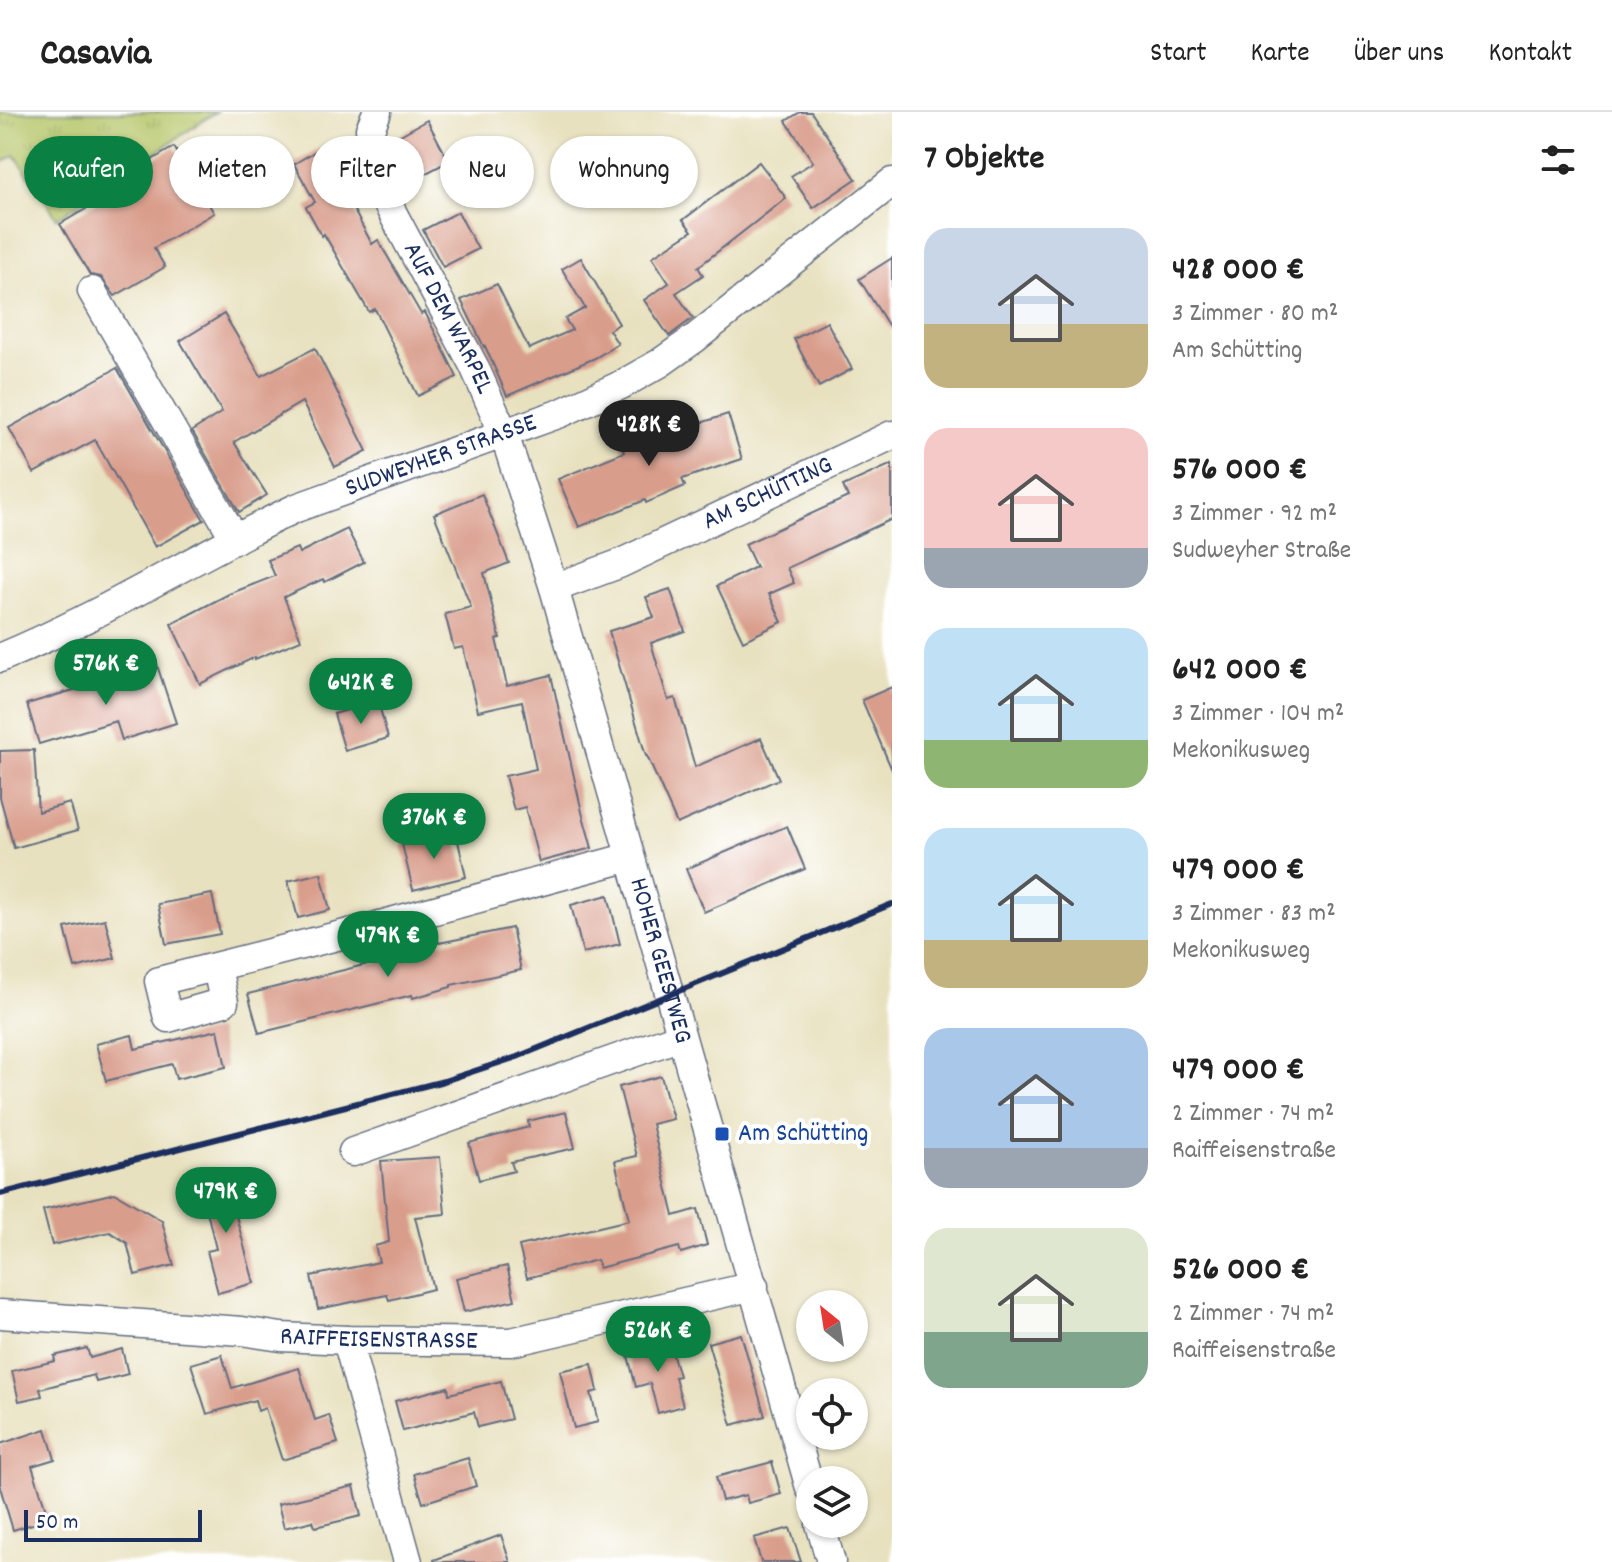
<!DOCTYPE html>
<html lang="de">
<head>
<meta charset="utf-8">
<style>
  body { margin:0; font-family:Dekko,sans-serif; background:#f2f2f2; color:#222; height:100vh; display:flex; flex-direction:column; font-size:30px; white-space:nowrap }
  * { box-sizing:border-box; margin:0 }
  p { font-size:26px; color:#767676 }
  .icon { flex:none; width:44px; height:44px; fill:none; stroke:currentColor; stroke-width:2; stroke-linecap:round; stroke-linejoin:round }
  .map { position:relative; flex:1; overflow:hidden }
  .sheet { display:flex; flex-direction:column; background:#fff; width:720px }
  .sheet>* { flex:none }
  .top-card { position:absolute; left:24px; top:24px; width:748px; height:72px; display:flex; gap:16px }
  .needle { width:52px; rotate:330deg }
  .buttons { position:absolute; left:796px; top:1178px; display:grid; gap:16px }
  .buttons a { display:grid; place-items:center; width:72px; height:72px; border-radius:50%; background:#fff; box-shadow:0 2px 6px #0004; font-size:40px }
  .scale { position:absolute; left:24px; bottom:20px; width:178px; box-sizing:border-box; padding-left:8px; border:4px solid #1b2f5e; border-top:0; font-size:22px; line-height:28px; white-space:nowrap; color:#1b2f5e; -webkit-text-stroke:6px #fff; paint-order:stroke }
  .price { position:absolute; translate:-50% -68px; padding:0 18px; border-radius:28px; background:#0b8043; color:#fff; font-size:26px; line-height:52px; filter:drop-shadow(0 2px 4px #0008) }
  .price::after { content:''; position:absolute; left:50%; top:48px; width:24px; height:18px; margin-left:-12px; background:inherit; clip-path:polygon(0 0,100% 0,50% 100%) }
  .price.active { background:#222; color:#fff }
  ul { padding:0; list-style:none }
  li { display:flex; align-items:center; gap:24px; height:200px; padding:0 32px }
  li span { display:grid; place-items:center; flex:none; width:224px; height:160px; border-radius:24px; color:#555 }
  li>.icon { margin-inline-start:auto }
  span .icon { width:96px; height:96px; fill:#fffc; stroke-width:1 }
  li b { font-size:34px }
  h2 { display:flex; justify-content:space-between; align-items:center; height:96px; padding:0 32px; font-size:34px }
  .tag { padding:0 28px; border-radius:36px; background:#fff; box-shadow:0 2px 6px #0004; font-size:28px; line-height:72px }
  .tag.active { background:#0b8043; color:#fff }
  header { display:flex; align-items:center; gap:48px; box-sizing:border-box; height:112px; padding:0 40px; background:#fff; border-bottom:2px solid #e0e0e0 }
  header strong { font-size:38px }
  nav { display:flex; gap:44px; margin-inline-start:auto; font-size:28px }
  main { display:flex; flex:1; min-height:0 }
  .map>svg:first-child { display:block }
  .grass { fill:url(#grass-tufts); stroke:#687a64; stroke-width:2 }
  .building { fill:#d99d8b }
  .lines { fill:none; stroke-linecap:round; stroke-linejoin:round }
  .minor-casing { stroke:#636d80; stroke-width:31 }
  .minor { stroke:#fff; stroke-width:28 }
  .rail { stroke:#1b2f5e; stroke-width:6 }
  .transit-dot { fill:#1a4fb4; stroke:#fff; stroke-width:3 }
  .labels { text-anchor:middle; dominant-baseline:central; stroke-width:8; stroke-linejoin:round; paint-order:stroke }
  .street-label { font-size:26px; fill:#1b2f5e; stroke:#fff }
  .transit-label { font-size:26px; fill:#164399; stroke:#fff; text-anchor:start }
</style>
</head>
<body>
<header>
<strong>Casavia</strong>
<nav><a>Start</a><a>Karte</a><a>Über uns</a><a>Kontakt</a></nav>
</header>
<main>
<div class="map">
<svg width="892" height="1450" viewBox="0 0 892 1450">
  <defs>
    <pattern id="grass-tufts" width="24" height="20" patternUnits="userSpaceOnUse" patternTransform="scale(2)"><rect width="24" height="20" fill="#b6c669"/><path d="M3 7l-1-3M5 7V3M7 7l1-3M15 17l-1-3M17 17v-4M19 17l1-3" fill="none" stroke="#9caa5d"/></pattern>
  </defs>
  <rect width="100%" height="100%" fill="#fff"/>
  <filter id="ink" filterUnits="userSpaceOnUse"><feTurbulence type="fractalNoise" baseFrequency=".0125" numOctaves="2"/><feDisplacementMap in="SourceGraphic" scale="16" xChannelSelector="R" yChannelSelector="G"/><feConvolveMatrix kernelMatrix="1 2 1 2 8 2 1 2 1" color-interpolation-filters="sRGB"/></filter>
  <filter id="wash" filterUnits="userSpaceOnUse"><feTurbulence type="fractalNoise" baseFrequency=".006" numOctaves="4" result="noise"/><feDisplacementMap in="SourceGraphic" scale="32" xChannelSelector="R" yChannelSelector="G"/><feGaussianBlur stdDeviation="1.8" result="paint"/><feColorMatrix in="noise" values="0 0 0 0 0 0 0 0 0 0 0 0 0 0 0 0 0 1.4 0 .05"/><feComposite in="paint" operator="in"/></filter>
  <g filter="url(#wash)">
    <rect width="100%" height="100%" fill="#e8e1bf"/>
    <path class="grass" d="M0,0H216L57,106L15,43L0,52Z"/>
    <g id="blocks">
      <g class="building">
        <path d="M800,0H811L856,67L813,96L791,64L813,50L786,9Z"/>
        <path d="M427,8L449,49L404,73L390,47L388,30Z"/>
        <path d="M326,33L341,59L335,63L372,132L378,128L421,202L425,200L457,265L418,284L375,197L369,200L324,122L322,124L306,95L315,90L294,52Z"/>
        <path d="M174,35L214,101L154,136L165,155L115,184L101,165L90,163L60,112L150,60L145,52Z"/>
        <path d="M759,50L786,86L698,155L703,163L676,181L693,206L669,224L644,188L669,171L652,145L692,119L683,108Z"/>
        <path d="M458,100L478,137L443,155L423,118Z"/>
        <path d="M581,146L619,212L609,218L618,232L595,246L507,284L485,234L484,235L461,188L497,172L529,237L572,218L565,207L585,196L562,157Z"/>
        <path d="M892,146V219L859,167Z"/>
        <path d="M224,202L261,264L315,236L367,339L335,355L302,290L234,330L267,383L239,400L192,319L222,300L180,229Z"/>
        <path d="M827,210L852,257L819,275L794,227Z"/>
        <path d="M117,256L204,408L155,435L95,328L34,361L9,316Z"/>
        <path d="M728,302L742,347L682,367L685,374L646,391L645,388L579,415L558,367L624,340L618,326L658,310L664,323Z"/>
        <path d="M892,352V407L787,456L794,471L769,482L782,510L743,529L717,474L756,455L745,432L848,385L843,374Z"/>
        <path d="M482,382L509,451L484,461L500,526L496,527L507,574L551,563L582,700L592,736L539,750L525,695L514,698L505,664L536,657L522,589L478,599L463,535L454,537L445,502L471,495L434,402Z"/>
        <path d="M347,417L364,450L325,470L323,467L284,485L301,528L255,547V545L200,572L171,512L229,482L275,464L268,448L297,436L299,441Z"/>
        <path d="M670,477L685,519L651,531L668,588L675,586L695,655L761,626L779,667L677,712L647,644H646L609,519L654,505L646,485Z"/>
        <path d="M157,553L176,611L122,628L116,609L39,632L27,592Z"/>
        <path d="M892,575V658L862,588Z"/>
        <path d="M378,589L388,626L345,639L334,602Z"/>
        <path d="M34,638L38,700L70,691L78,718L14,736L0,685V639Z"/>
        <path d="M787,714L805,757L704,800L686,757Z"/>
        <path d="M456,720L466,765L413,778L402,732Z"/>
        <path d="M321,761L330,798L298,806L288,769Z"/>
        <path d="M212,782L220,822L166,832L158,792Z"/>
        <path d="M608,783L620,832L583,841L571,793Z"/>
        <path d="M105,807L115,846L75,856L65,816Z"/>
        <path d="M512,816L521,858L451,873V875L413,886L412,883L259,921L248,882L400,844L397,834L436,823L439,831Z"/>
        <path d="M218,918L226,955L176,967L172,952L106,969L96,932L132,923L135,937Z"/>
        <path d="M661,964L673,1007L652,1012L674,1104L698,1097L707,1133L681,1141L679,1135L599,1156L597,1148L527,1166L519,1134L629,1108L615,1049L637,1044L619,975Z"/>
        <path d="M566,1000L575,1036L511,1050L514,1059L479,1068L469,1031L529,1015L528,1009Z"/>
        <path d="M440,1045L445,1102L415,1105L433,1177L389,1188L387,1183L318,1197L311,1164L379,1150L375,1134L389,1130L381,1049Z"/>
        <path d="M231,1062L239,1099L235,1100L254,1171L218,1181L207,1139L216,1137L200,1070Z"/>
        <path d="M115,1081L162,1109L174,1153L135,1163L127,1131L110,1120L52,1133L43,1098Z"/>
        <path d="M507,1154L515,1188L464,1200L456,1166Z"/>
        <path d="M741,1222L765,1304L732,1313L708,1231Z"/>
        <path d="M668,1226L679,1264L675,1265L683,1294L658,1301L650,1271L636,1275L628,1244L643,1240L641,1233Z"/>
        <path d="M87,1236L90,1246L122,1237L128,1262L96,1270L94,1263L40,1277L42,1284L19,1289L12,1259L55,1249L54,1244Z"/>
        <path d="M222,1243L232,1276L299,1256L315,1308L329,1303L338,1331L282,1348L265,1296L258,1299L255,1288L207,1302L191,1252Z"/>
        <path d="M592,1252L598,1279L591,1281L598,1310L574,1316L560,1259Z"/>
        <path d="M501,1269L511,1307L478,1315L474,1300L403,1319L395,1289L448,1275L449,1282Z"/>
        <path d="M46,1317L55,1347L32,1354L49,1407L13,1418L0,1375V1332Z"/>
        <path d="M468,1346L476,1374L423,1391L414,1362Z"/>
        <path d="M772,1350L781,1382L748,1391L746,1383L722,1389L716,1365Z"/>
        <path d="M354,1374L361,1404L315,1415L313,1409L284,1416L278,1392Z"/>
        <path d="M790,1416L801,1450H761L754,1426Z"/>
        <path d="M501,1423L510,1450H434V1448Z"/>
      </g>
    </g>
  </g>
  <g filter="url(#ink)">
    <use href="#blocks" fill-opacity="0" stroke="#636d80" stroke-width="2"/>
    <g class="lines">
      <defs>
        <g id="minor">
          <path id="s1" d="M377,0L370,17L375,68L474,254L504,322L554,476L810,1376"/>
          <path d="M92,179L235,427"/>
          <path id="s2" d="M554,476L619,452L892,323"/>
          <path id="s3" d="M0,546C102,504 196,444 296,396L561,301L621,273L660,251L694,227L892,70"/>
          <path d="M217,855L224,890L168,906L159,869L365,817L630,745"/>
          <path d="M353,1040L681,924"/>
          <path id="s4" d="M0,1202L242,1219L281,1225L347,1228L511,1230L754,1174"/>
          <path d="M347,1228L408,1450"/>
          <path d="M820,1412L831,1450"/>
        </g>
      </defs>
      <use href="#minor" class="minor-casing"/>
      <use href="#minor" class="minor"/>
      <path class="rail" d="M0,1082L444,969L517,945L892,792"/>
    </g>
  </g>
  <rect class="transit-dot" x="714" y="1014" width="16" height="16" rx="4"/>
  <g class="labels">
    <g class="street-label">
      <text stroke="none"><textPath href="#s1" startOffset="226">AUF DEM WARPEL</textPath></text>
      <text stroke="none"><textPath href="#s3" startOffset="486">SUDWEYHER STRASSE</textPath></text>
      <text stroke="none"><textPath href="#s2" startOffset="234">AM SCHÜTTING</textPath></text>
      <text stroke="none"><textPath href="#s1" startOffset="904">HOHER GEESTWEG</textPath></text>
      <text stroke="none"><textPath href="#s4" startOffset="380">RAIFFEISENSTRASSE</textPath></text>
    </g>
    <g class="transit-label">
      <text x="738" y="1022">Am Schütting</text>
    </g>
  </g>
</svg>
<div class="buttons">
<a><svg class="needle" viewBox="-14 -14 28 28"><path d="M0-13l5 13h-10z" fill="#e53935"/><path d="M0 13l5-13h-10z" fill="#767676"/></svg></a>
<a><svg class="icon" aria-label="locate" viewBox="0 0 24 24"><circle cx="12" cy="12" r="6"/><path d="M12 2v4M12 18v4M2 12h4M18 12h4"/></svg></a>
<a><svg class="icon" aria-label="layers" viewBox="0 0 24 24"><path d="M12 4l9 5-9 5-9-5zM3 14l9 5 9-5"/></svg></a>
</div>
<div class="scale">50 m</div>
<b class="price active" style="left:649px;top:356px">428K €</b>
<b class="price" style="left:106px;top:595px">576K €</b>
<b class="price" style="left:361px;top:614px">642K €</b>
<b class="price" style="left:434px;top:749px">376K €</b>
<b class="price" style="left:388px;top:867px">479K €</b>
<b class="price" style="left:226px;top:1123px">479K €</b>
<b class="price" style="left:658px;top:1262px">526K €</b>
<div class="top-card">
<a class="tag active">Kaufen</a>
<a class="tag">Mieten</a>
<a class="tag">Filter</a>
<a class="tag">Neu</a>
<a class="tag">Wohnung</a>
</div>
</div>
<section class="sheet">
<h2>7 Objekte<svg class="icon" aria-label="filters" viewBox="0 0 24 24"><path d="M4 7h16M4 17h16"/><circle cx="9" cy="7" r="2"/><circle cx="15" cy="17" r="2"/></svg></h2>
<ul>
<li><span style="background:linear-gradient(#c9d6e8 60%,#c2b280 0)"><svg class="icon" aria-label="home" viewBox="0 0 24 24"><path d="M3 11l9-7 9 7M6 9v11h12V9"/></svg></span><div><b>428 000 €</b><p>3 Zimmer · 80 m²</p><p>Am Schütting</p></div></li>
<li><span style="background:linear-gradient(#f6c9c9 75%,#9aa5b1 0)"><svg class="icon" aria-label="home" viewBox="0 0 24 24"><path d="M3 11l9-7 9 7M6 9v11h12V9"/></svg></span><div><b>576 000 €</b><p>3 Zimmer · 92 m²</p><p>Sudweyher Straße</p></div></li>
<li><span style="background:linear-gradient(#bfe0f5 70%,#8fb573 0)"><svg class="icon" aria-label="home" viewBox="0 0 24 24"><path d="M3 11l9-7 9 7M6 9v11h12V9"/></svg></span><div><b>642 000 €</b><p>3 Zimmer · 104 m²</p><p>Mekonikusweg</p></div></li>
<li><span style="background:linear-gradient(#bfe0f5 70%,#c2b280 0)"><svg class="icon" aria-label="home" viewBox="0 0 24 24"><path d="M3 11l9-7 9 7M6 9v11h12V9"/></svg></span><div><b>479 000 €</b><p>3 Zimmer · 83 m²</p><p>Mekonikusweg</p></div></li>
<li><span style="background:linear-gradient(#a9c7e8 75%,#9aa5b1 0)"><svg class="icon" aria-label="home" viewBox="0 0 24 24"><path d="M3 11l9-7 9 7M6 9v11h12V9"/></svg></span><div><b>479 000 €</b><p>2 Zimmer · 74 m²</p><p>Raiffeisenstraße</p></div></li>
<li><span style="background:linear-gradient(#dfe7d0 65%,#7fa58c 0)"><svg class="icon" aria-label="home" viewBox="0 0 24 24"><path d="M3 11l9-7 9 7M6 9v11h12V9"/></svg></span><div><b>526 000 €</b><p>2 Zimmer · 74 m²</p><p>Raiffeisenstraße</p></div></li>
</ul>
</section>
</main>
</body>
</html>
